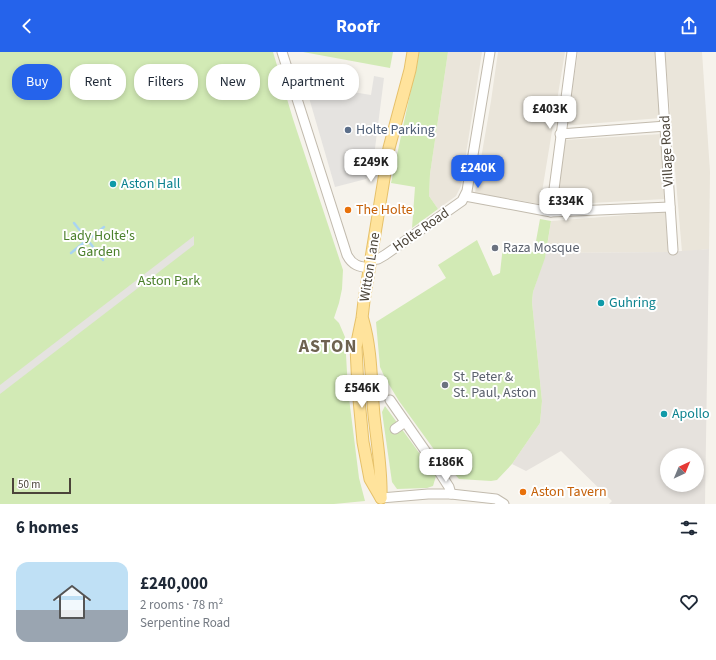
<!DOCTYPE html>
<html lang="en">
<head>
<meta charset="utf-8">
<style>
  body { margin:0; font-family:"Source Sans 3",sans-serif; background:#f2f2f3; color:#1f2937; height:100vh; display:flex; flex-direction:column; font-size:15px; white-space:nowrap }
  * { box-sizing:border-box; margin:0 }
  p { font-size:13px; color:#747a83 }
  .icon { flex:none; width:22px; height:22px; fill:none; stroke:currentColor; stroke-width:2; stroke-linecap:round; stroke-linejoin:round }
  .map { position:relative; height:452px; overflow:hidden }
  .drawer { display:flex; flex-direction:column; background:#fff; flex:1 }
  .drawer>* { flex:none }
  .top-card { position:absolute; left:12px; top:12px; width:400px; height:36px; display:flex; gap:8px }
  .needle { width:26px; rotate:44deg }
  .buttons { position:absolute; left:660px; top:396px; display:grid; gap:8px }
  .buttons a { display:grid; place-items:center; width:44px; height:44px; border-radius:50%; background:#fff; box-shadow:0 2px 6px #0003; font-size:20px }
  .scale { position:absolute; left:12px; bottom:10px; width:59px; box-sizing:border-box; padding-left:4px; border:2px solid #4b4439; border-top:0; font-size:11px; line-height:14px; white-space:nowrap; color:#4b4439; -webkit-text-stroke:3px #fff; paint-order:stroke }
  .price { position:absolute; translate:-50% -34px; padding:0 9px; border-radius:8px; background:#fff; color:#222; font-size:13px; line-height:26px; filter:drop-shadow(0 1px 2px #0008) }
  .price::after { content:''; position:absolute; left:50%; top:24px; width:12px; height:9px; margin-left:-6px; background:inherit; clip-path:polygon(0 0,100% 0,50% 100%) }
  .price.active { background:#2563eb; color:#fff }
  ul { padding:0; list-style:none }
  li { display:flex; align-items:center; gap:12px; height:100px; padding:0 16px }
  li span { display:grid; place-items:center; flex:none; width:112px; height:80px; border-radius:12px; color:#555 }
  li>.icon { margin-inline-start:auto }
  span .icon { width:48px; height:48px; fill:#fffc; stroke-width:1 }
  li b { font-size:17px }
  h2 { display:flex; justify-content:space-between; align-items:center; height:48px; padding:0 16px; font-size:17px }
  .pill { padding:0 14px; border-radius:16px; background:#fff; box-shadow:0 2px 6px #0003; font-size:14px; line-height:36px }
  .pill.active { background:#2563eb; color:#fff }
  header { display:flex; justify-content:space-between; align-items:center; height:52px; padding:0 16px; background:#2563eb; color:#fff; font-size:18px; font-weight:700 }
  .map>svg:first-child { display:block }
  .residential { fill:#eae5da }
  .industrial { fill:#e6e2dd; fill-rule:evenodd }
  .green { fill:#d2eab5 }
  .parking { fill:#e5e3e0 }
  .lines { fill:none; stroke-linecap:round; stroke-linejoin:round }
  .stream { stroke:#a9d4f2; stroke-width:2.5 }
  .minor-casing { stroke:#c2bbae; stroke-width:11 }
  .major-casing { stroke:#e6c16a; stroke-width:13 }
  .minor { stroke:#fff; stroke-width:9 }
  .major { stroke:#ffe39c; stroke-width:11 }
  .service-dot { fill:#5c6f8a; stroke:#fff; stroke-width:1.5 }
  .culture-dot { fill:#0f9aa8; stroke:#fff; stroke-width:1.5 }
  .food-dot { fill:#e8710a; stroke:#fff; stroke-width:1.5 }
  .worship-dot { fill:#6b7280; stroke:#fff; stroke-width:1.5 }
  .labels { text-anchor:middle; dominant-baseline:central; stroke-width:4; stroke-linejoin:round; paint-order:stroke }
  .service-label { font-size:14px; fill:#4e5e75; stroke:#fff; text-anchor:start }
  .street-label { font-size:14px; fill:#4b4439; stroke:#fff }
  .culture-label { font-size:14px; fill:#0d838f; stroke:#fff; text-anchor:start }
  .food-label { font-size:14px; fill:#c56008; stroke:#fff; text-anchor:start }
  .park-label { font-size:14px; fill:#4a7f2a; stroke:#fff }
  .worship-label { font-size:14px; fill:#5b616d; stroke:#fff; text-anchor:start }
  .district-label { font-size:18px; font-weight:bold; letter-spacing:1px; fill:#6e6250; stroke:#fff }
</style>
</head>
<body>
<header><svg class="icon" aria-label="back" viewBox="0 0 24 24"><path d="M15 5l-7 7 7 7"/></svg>Roofr<svg class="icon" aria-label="share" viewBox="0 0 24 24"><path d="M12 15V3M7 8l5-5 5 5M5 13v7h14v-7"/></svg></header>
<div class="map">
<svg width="716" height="452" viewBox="0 0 716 452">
  <rect width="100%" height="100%" fill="#f6f3ec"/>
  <g class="residential">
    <path d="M448,0H482L461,134L456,144L438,157L429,144L430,122Z"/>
    <path d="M498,0H565L540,152L475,141L491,49Z"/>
    <path d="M578,0H655L661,66L574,73L567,72Z"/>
    <path d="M665,0H702L710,120L709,197L682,200Z"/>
    <path d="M661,82L665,147L555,153L565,88Z"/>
    <path d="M665,160L668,200L546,201L551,169Z"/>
  </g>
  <path class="industrial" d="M709,197L705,452H609L612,449L561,399L526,419L512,412L540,371L542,349L532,250L533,240L546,201L668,200ZM667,403H697V433H667Z"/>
  <g class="green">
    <path d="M0,0H273L293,67L343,218L342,237L339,251L334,266L339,271L345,285L348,338L359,426L365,449L334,452H0Z"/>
    <path d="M303,0H393L390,16Z"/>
    <path d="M419,0H448L430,122L429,144L438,157L412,176L415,135L391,131Z"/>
    <path d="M540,167L551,169L545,206L533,240L532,250L542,349L540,371L512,412L497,428L491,429L459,427L438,403L399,349L385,326L380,315L376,270L446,226L438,213L477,188L493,224L500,221L503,194L534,200Z"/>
    <path d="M385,354L436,424L433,434L427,436L397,437L392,430L382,360Z"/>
  </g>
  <g class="parking">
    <path d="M374,24L384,26L373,112L366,127L335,135L305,32L371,43Z"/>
    <path d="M194,184V193L0,342V333Z"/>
  </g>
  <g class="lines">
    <g class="stream">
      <path d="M74,171L85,185"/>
      <path d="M89,187L104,175"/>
      <path d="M90,191L103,208"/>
      <path d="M71,201L86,189"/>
    </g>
    <defs>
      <g id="minor">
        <path d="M282,0L347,203C352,213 359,215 370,216"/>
        <path d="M660,0L673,198"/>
        <path d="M560,82L666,74"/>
        <path d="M465,144L551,160L670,155"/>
        <path d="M551,160L572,0"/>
        <path d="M371,208L378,207L385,203L462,149L467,139L490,0"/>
        <path d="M390,348L431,407L449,435L451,442"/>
        <path d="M395,377L405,370"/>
        <path d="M381,446L428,442H451L496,447L504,452"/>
      </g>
      <g id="major">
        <path d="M363,268C372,299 371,331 374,363C377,391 382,418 381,446"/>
        <path d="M381,446L370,427L363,390L358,337L356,295L362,266L364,249L389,96L410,18L413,0"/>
      </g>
    </defs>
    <use href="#minor" class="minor-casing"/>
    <use href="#major" class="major-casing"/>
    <use href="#minor" class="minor"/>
    <use href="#major" class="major"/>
  </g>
  <circle class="service-dot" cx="348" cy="78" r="4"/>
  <g class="culture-dot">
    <circle cx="113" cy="132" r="4"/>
    <circle cx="601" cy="251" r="4"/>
    <circle cx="664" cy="362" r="4"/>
  </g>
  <g class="food-dot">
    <circle cx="348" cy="158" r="4"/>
    <circle cx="523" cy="440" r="4"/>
  </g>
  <g class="worship-dot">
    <circle cx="495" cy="196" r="4"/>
    <circle cx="445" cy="333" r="4"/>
  </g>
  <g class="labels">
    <g class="service-label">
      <text x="356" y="78">Holte Parking</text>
    </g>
    <g class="street-label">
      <text transform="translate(667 99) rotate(-93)">Village Road</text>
      <text transform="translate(421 178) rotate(-35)">Holte Road</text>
      <text transform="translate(370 215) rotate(-81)">Witton Lane</text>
    </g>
    <g class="culture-label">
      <text x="121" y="132">Aston Hall</text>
      <text x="609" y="251">Guhring</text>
      <text x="672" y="362">Apollo</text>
    </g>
    <g class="food-label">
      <text x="356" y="158">The Holte</text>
      <text x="531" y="440">Aston Tavern</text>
    </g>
    <g class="park-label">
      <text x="99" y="184">Lady Holte's<tspan x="99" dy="16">Garden</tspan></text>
      <text x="169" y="229">Aston Park</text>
    </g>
    <g class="worship-label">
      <text x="503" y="196">Raza Mosque</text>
      <text x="453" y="325">St. Peter &amp;<tspan x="453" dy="16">St. Paul, Aston</tspan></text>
    </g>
    <g class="district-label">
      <text x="328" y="294">ASTON</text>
    </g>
  </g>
</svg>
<div class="buttons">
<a><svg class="needle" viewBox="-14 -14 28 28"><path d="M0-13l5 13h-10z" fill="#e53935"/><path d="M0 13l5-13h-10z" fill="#747a83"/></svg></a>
</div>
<div class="scale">50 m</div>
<b class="price" style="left:550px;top:78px">£403K</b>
<b class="price" style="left:371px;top:131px">£249K</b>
<b class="price active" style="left:478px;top:137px">£240K</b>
<b class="price" style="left:566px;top:170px">£334K</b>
<b class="price" style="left:362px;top:357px">£546K</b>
<b class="price" style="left:446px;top:431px">£186K</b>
<div class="top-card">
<a class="pill active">Buy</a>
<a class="pill">Rent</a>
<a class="pill">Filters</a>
<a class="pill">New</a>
<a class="pill">Apartment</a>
</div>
</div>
<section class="drawer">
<h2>6 homes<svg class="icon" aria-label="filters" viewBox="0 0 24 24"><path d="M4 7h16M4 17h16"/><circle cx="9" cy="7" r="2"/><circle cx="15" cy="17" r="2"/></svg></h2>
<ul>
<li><span style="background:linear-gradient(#bfe0f5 60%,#9aa5b1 0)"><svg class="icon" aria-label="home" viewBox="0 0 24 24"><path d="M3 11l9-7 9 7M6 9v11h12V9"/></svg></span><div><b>£240,000</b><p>2 rooms · 78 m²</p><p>Serpentine Road</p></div><svg class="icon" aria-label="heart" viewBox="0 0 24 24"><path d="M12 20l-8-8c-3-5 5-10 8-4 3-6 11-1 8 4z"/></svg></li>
</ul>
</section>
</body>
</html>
